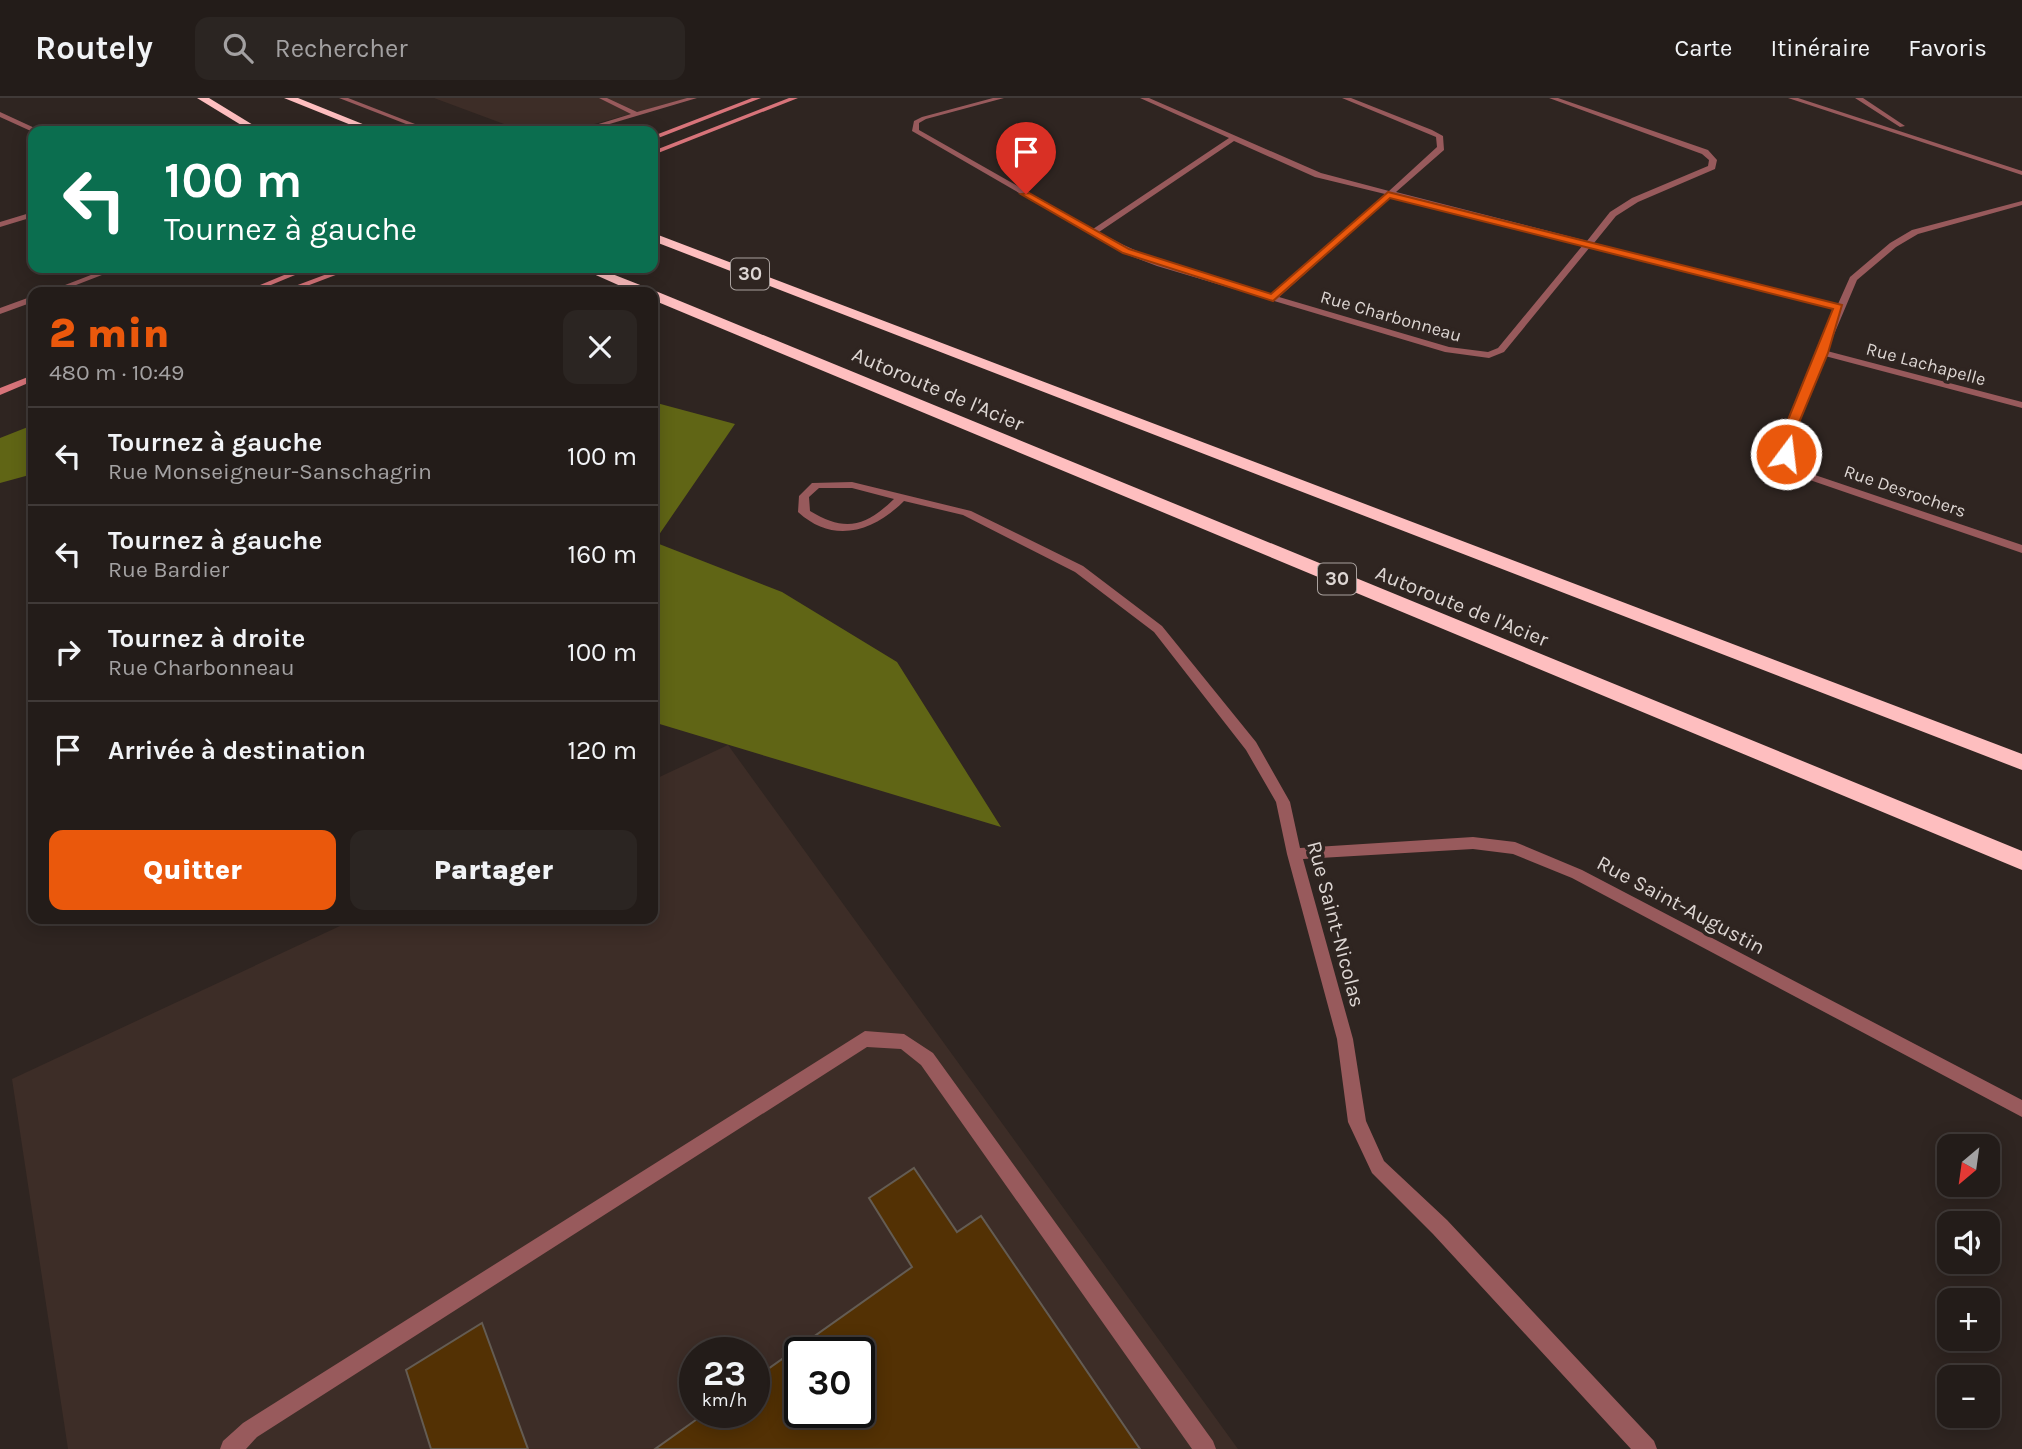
<!DOCTYPE html>
<html lang="fr">
<head>
<meta charset="utf-8">
<style>
  body { margin:0; font-family:Karla,sans-serif; background:#2b2522; color:#f1f3f6; height:100vh; display:flex; flex-direction:column; font-size:26px; white-space:nowrap }
  * { box-sizing:border-box; margin:0 }
  p { font-size:23px; color:#a3a1a2 }
  .icon { flex:none; width:38px; height:38px; fill:none; stroke:currentColor; stroke-width:2; stroke-linecap:round; stroke-linejoin:round }
  .map { position:relative; flex:1; overflow:hidden }
  .sheet { position:absolute; left:28px; top:189px; width:630px; height:637px; display:flex; flex-direction:column; background:#231c19; border-radius:14px; box-shadow:0 4px 18px #0003,0 0 0 2px #403a38 }
  .sheet>* { flex:none }
  .banner { position:absolute; left:28px; top:28px; width:630px; height:147px; border-radius:14px; box-shadow:0 4px 18px #0003,0 0 0 2px #403a38; background:#0b6e4f; color:#fff; overflow:hidden }
  .needle { width:46px; rotate:209deg }
  .fabs { position:absolute; left:1937px; top:1036px; display:grid; gap:14px }
  .fabs a { display:grid; place-items:center; width:63px; height:63px; border-radius:14px; background:#231c19; box-shadow:0 4px 18px #0003,0 0 0 2px #403a38; font-size:35px }
  .speed { position:absolute; left:679px; top:1239px; display:flex; gap:14px; font-size:35px; font-weight:700; text-align:center }
  .speed>* { display:grid; place-content:center; width:91px; height:91px; border-radius:50%; background:#231c19; box-shadow:0 4px 18px #0003,0 0 0 2px #403a38; line-height:1 }
  .speed small { font-size:18px; font-weight:400 }
  .speed .limit { border:4px solid #111; border-radius:10px; background:#fff; color:#111 }
  .pin { position:absolute; display:grid; place-items:center; width:60px; height:60px; color:#fff; margin:-72px -30px; border-radius:50% 50% 50% 0; rotate:-45deg; box-shadow:0 0 7px #0007 }
  .pin .icon { rotate:45deg }
  .me { position:absolute; width:77px; margin:-38px; rotate:15deg; stroke-linejoin:round; filter:drop-shadow(0 0 5px #0008) }
  .turn { display:flex; align-items:center; gap:24px; height:147px; padding:0 21px; font-size:32px }
  .turn .icon { width:91px; height:91px; stroke-width:2.5 }
  .turn b { display:block; font-size:49px; line-height:60px }
  .round { display:grid; place-items:center; flex:none; width:74px; height:74px; border-radius:14px; background:#2b2522 }
  .head { display:flex; align-items:center; justify-content:space-between; height:119px; padding:0 21px }
  h1 { font-size:42px; font-weight:800; line-height:52px; color:#ea580c }
  .cta { display:flex; gap:14px; margin-top:auto; padding:14px 21px }
  .cta a { flex:1; height:80px; border-radius:14px; background:#ea580c; color:#fff; font-size:28px; font-weight:800; line-height:80px; text-align:center }
  .cta a+a { background:#2b2522; color:#f1f3f6 }
  ul { padding:0; list-style:none }
  li { display:flex; align-items:center; gap:21px; height:98px; padding:0 21px; border-top:2px solid #403a38 }
  li div { flex:1 }
  li b { display:block; font-size:26px }
  li em { font-style:normal }
  header { display:flex; align-items:center; gap:42px; box-sizing:border-box; height:98px; padding:0 35px; background:#231c19; border-bottom:2px solid #403a38 }
  header strong { font-size:33px }
  nav { display:flex; gap:38px; margin-inline-start:auto; font-size:24px }
  .search { width:490px; height:63px; background:#2b2522; display:flex; align-items:center; gap:18px; box-sizing:border-box; padding:0 24px; border-radius:14px; color:#a3a1a2; font-size:26px }
  .map>svg:first-child { display:block }
  .built { fill:#3d2d27; fill-rule:evenodd }
  .forest { fill:#606515 }
  .building { fill:#533104; stroke:#645c53; stroke-width:2; fill-rule:evenodd }
  .lines { fill:none; stroke-linecap:round; stroke-linejoin:round }
  .lane { fill:#985a5c; fill-rule:evenodd }
  .street { fill:#985a5c; fill-rule:evenodd }
  .secondary { fill:#d8747a; fill-rule:evenodd }
  .highway { fill:#febebf; fill-rule:evenodd }
  .route { fill:#ea580c; stroke:#983908; stroke-width:2 }
  .labels { text-anchor:middle; dominant-baseline:central; stroke-width:7; stroke-linejoin:round; paint-order:stroke }
  .far-street-label { font-size:18px; fill:#ddd6d3; stroke:#2f2521 }
  .shield { fill:#2f2521; stroke:#a9a19e; stroke-width:2 }
  .shield-label { font-size:19px; font-weight:bold; fill:#ddd6d3 }
  .street-label { font-size:21px; fill:#ddd6d3; stroke:#2f2521 }
</style>
</head>
<body>
<header>
<strong>Routely</strong>
<div class="search"><svg class="icon" aria-label="search" viewBox="0 0 24 24"><circle cx="10" cy="10" r="6"/><path d="M15 15l6 6"/></svg>Rechercher</div>
<nav><a>Carte</a><a>Itinéraire</a><a>Favoris</a></nav>
</header>
<div class="map">
<svg width="2022" height="1351" viewBox="0 0 2022 1351">
  <rect width="100%" height="100%" fill="#2f2521"/>
  <!-- built -->
  <path class="built" d="M434,0H688L569,33H523Z
    M728,647L1238,1351H68L12,981L355,821H653V682ZM695,1255H754V1314H695ZM800,1255H859V1314H800Z"/>
  <!-- forest -->
  <path class="forest" d="M653,304L735,326L654,444L782,494L897,564L1001,729L653,624Z
    M33,327V376L0,385V340Z"/>
  <!-- building -->
  <path class="building" d="M914,1070L957,1134L981,1118L1140,1351H655L707,1314H754V1281L912,1169L869,1100ZM800,1255H859V1314H800Z
    M482,1225L528,1351H431L406,1272Z"/>
  <g class="lines">
    <!-- lane -->
    <path class="lane" d="M339,0H348L433,33H424Z
      M599,0H607L637,14L687,0H697L586,33H576L631,16Z
      M865,933L904,936L933,955L1213,1343L1216,1351H1192L921,967L901,951L867,949L257,1339L246,1351H220L223,1343L243,1325Z"/>
    <!-- street -->
    <path class="street" d="M993,0H1004L926,21L919,25V32L1093,131L1229,40L1140,0H1149L1321,75L1389,93L1437,49L1436,39L1342,0H1351L1432,32L1443,38L1444,52L1396,94L1587,143L1610,114L1632,100L1708,68L1709,62L1702,56L1549,0H1558L1708,52L1717,62L1715,71L1638,104L1616,118L1594,145L1838,206L1850,179L1890,145L1912,132L2022,103V107L1918,136L1896,149L1857,182L1827,253L2022,304V310L1825,258L1792,339C1791,358 1796,366 1812,376L2022,447V455L1804,380C1788,370 1781,359 1782,339L1836,211L1590,149L1504,254L1489,260L1445,254L1157,168L1123,155L912,33L914,23L922,19ZM1234,43L1315,79L1385,96L1272,197C1212,179 1153,165 1099,134ZM1392,98L1583,147L1498,250L1488,254L1449,249L1279,199Z
      M1788,0H1798L2022,73V77Z
      M1855,0H1863L1905,28L1900,29Z
      M0,14L39,32L40,33L33,34L0,19Z
      M33,114V119L0,129V124Z
      M109,170H120L58,194H47Z
      M33,198V204L0,216V210Z
      M852,384L971,413L1083,468L1162,528L1256,644L1290,704L1300,750L1473,739L1515,744L1582,772L2022,1002V1019L1572,780L1513,756L1473,751L1303,761L1353,941L1366,1023L1384,1063L1447,1122L1654,1343L1657,1351H1631L1433,1136L1372,1075L1348,1024L1337,941L1287,756L1276,704L1246,652L1154,534L1075,474L963,417L904,403C874,433 834,447 798,414L799,398L812,385ZM819,390H852L894,401C865,429 845,434 810,413L809,399Z"/>
    <!-- secondary -->
    <path class="secondary" d="M752,0H761L653,42V38Z
      M789,0H798L653,57V53Z
      M301,170H312L254,194H243Z
      M343,170H354L291,194H279Z
      M33,277V283L0,297V290Z"/>
    <!-- highway -->
    <path class="highway" d="M197,0H209L263,33H251Z
      M284,0H298L380,33H366Z
      M653,135L2022,656V672L653,143Z
      M580,170H597L658,194L2022,753V772L653,202V194H634Z"/>
  </g>
  <!-- route -->
  <path class="route" d="M1388,94L1842,207L1828,255L1793,339L1791,356L1786,359L1780,356L1781,339L1833,211L1390,100L1273,203L1123,155L1021,96L1029,95L1129,151L1271,196Z"/>
  <g class="labels">
    <!-- far-street labels -->
    <g class="far-street-label">
      <text transform="translate(1391 218) rotate(16)">Rue Charbonneau</text>
      <text transform="translate(1926 266) rotate(15)">Rue Lachapelle</text>
      <text transform="translate(1905 393) rotate(19)">Rue Desrochers</text>
    </g>
    <!-- shield labels -->
    <g class="shield">
      <rect x="731" y="160.5" width="38" height="31" rx="5"/>
      <rect x="1318" y="465.5" width="38" height="31" rx="5"/>
    </g>
    <g class="shield-label">
      <text x="750" y="176">30</text>
      <text x="1337" y="481">30</text>
    </g>
    <!-- street labels -->
    <g class="street-label">
      <text transform="translate(938 291) rotate(23)">Autoroute de l'Acier</text>
      <text transform="translate(1462 508) rotate(22)">Autoroute de l'Acier</text>
      <text transform="translate(1681 807) rotate(28)">Rue Saint-Augustin</text>
      <text transform="translate(1336 826) rotate(75)">Rue Saint-Nicolas</text>
    </g>
  </g>
</svg>
<div class="fabs">
<a><svg class="needle" viewBox="-14 -14 28 28"><path d="M0-13l5 13h-10z" fill="#e53935"/><path d="M0 13l5-13h-10z" fill="#a3a1a2"/></svg></a>
<a><svg class="icon" aria-label="sound" viewBox="0 0 24 24"><path d="M4 9h4l5-4v14l-5-4H4zM17 9q2 3 0 6"/></svg></a>
<a>+</a>
<a>−</a>
</div>
<div class="speed"><div>23<small>km/h</small></div><div class="limit">30</div></div>
<div class="pin" style="left:1026px;top:96px;background:#d93025"><svg class="icon" aria-label="arrive" viewBox="0 0 24 24"><path d="M6 21V4h12l-3 4 3 4H6"/></svg></div>
<svg class="me" style="left:1786px;top:356px" viewBox="-20 -20 40 40"><circle r="17" fill="#ea580c" stroke="#fff" stroke-width="3"/><path d="M0-11L8 9 0 5-8 9z" fill="#fff"/></svg>
<div class="banner">
<div class="turn"><svg class="icon" aria-label="left" viewBox="0 0 24 24"><path d="M17 20v-9H6M10 6l-5 5 5 5"/></svg><div><b>100 m</b>Tournez à gauche</div></div>
</div>
<section class="sheet">
<div class="head"><div><h1>2 min</h1><p>480 m · 10:49</p></div><a class="round"><svg class="icon" aria-label="close" viewBox="0 0 24 24"><path d="M6 6l12 12M18 6L6 18"/></svg></a></div>
<ul>
<li><svg class="icon" aria-label="left" viewBox="0 0 24 24"><path d="M17 20v-9H6M10 6l-5 5 5 5"/></svg><div><b>Tournez à gauche</b><p>Rue Monseigneur-Sanschagrin</p></div><em>100 m</em></li>
<li><svg class="icon" aria-label="left" viewBox="0 0 24 24"><path d="M17 20v-9H6M10 6l-5 5 5 5"/></svg><div><b>Tournez à gauche</b><p>Rue Bardier</p></div><em>160 m</em></li>
<li><svg class="icon" aria-label="right" viewBox="0 0 24 24"><path d="M7 20v-9h11M14 6l5 5-5 5"/></svg><div><b>Tournez à droite</b><p>Rue Charbonneau</p></div><em>100 m</em></li>
<li><svg class="icon" aria-label="arrive" viewBox="0 0 24 24"><path d="M6 21V4h12l-3 4 3 4H6"/></svg><div><b>Arrivée à destination</b></div><em>120 m</em></li>
</ul>
<div class="cta"><a>Quitter</a><a>Partager</a></div>
</section>
</div>
</body>
</html>
